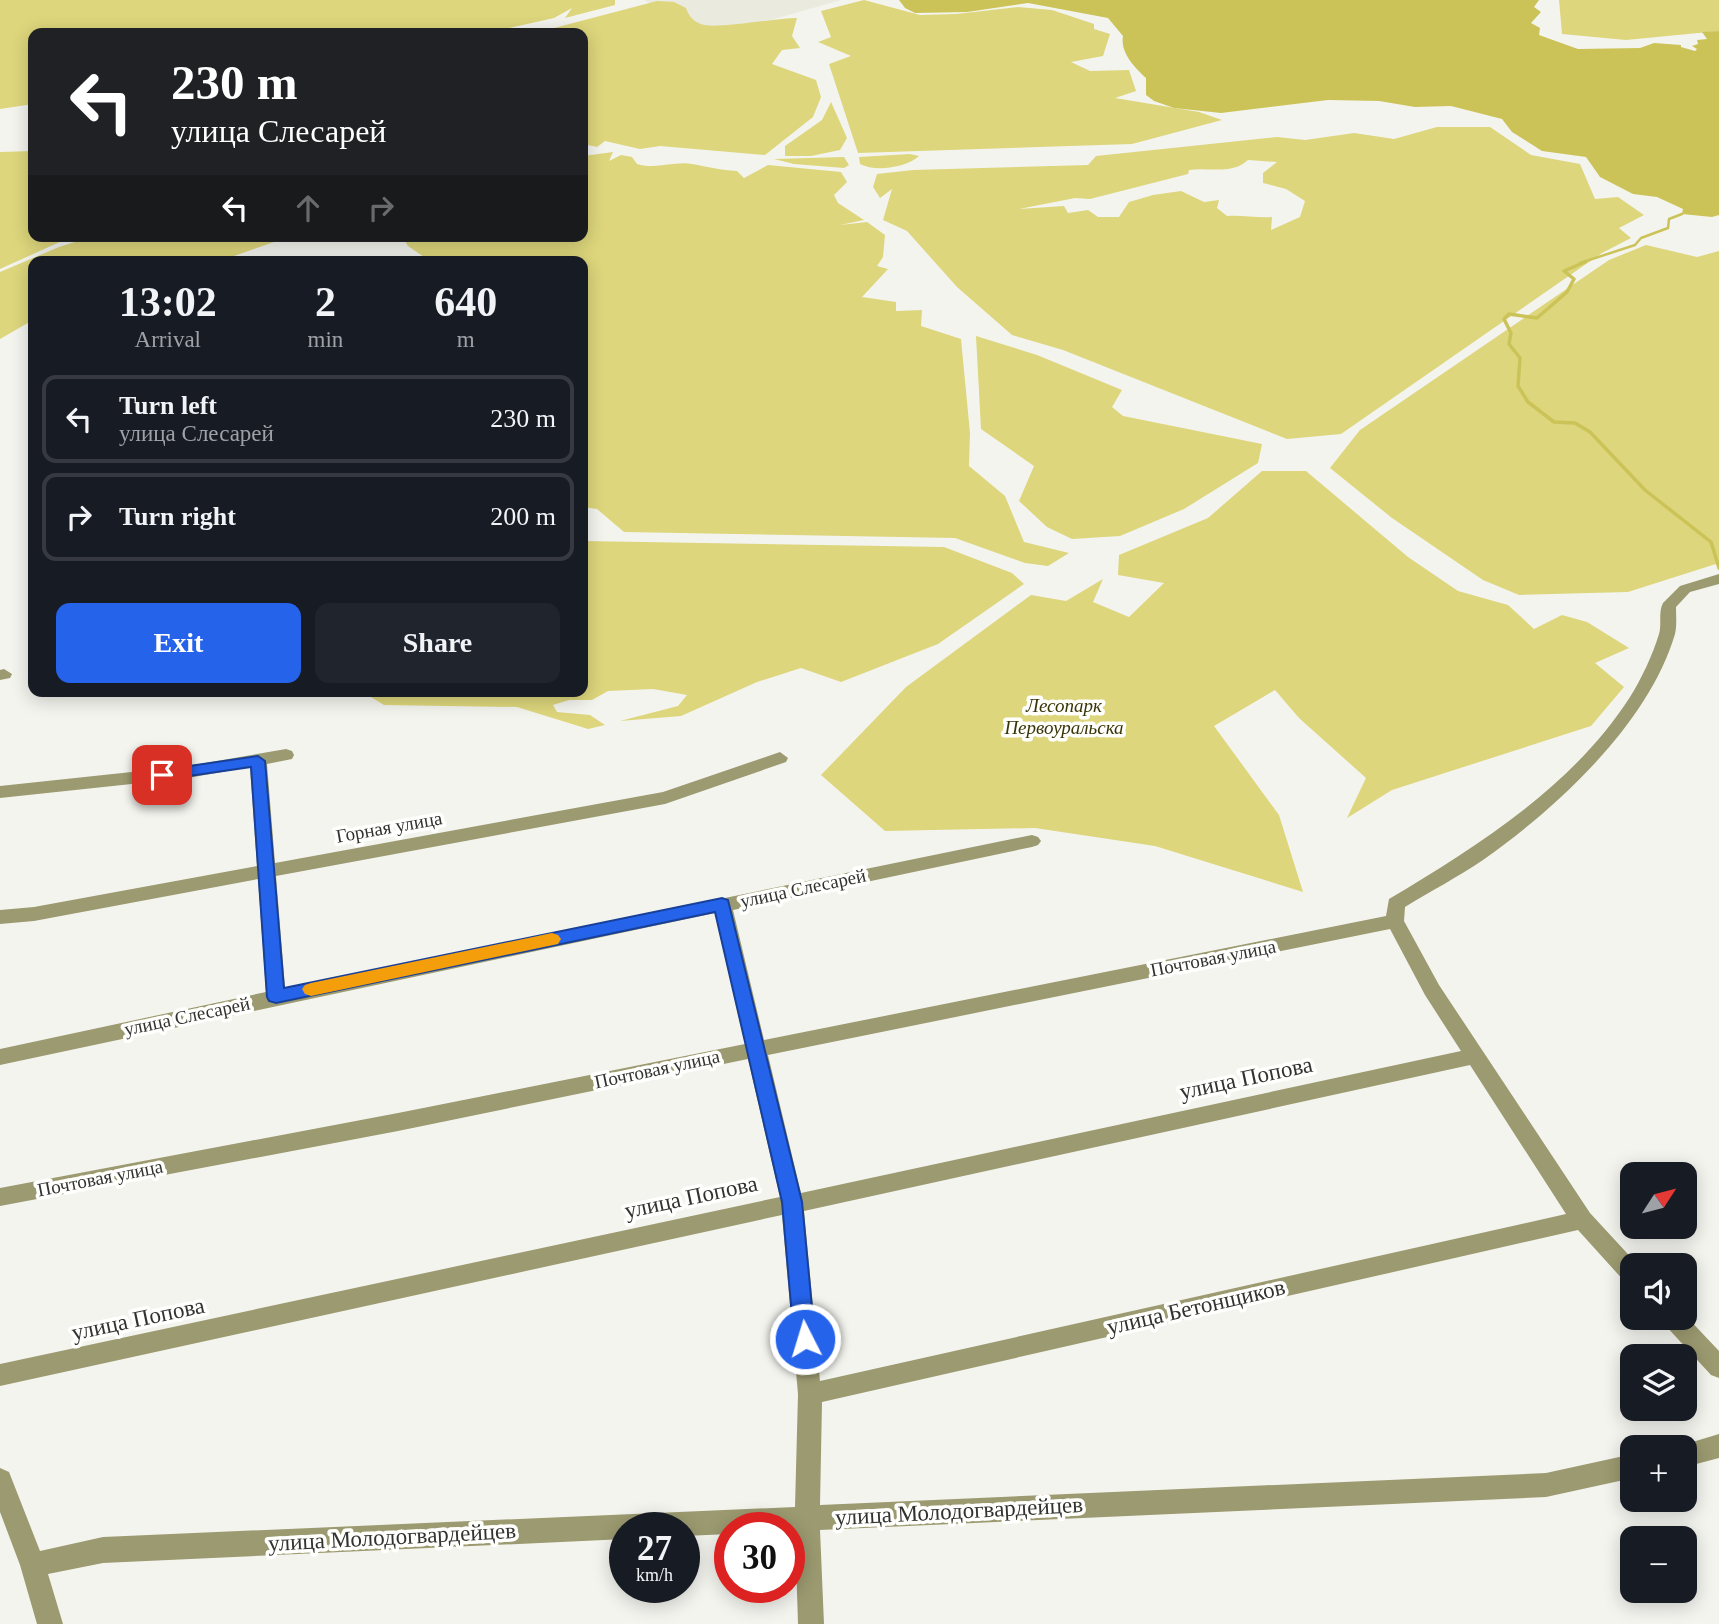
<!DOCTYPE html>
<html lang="en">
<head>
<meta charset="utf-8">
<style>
  body { margin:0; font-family:"Times New Roman",serif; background:#20242c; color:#f1f3f6; height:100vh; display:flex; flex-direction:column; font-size:26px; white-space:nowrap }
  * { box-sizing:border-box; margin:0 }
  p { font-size:23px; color:#9ea1a6 }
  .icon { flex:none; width:38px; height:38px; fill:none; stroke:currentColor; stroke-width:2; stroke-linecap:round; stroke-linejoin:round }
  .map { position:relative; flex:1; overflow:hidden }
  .panel { position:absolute; left:28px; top:256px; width:560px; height:441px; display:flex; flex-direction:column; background:#171b24; border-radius:14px; box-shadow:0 4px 18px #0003 }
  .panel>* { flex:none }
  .banner { position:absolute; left:28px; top:28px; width:560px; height:214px; border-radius:14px; box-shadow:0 4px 18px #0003; background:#202124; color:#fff; overflow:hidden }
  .needle { width:46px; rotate:54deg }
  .buttons { position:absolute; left:1620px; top:1162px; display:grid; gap:14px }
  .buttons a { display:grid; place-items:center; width:77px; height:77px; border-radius:14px; background:#171b24; box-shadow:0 4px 18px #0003; font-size:35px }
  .speed { position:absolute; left:609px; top:1512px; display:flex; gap:14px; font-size:35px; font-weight:700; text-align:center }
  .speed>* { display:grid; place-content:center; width:91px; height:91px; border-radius:50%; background:#171b24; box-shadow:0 4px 18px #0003; line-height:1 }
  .speed small { font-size:18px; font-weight:400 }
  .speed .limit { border:10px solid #d22; background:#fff; color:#111 }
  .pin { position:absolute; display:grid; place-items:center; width:60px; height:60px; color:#fff; margin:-30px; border-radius:14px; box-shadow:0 4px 10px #0006 }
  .me { position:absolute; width:77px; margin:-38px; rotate:355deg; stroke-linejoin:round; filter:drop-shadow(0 0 5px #0008) }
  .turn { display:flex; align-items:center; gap:24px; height:147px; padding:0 28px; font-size:32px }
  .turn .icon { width:91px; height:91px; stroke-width:2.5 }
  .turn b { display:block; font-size:49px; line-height:60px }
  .lanes { display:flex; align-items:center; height:66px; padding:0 28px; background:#0003; justify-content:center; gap:35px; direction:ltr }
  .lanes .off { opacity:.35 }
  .eta { display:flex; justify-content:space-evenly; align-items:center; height:119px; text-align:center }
  .eta b { font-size:42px; font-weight:700; line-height:49px }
  .primary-button { display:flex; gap:14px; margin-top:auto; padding:14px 28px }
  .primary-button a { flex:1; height:80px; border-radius:14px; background:#2563eb; color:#fff; font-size:28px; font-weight:700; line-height:80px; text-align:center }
  .primary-button a+a { background:#20242c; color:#f1f3f6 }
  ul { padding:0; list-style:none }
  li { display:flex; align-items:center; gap:21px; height:88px; margin:0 14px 10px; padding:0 14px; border:4px solid #363941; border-radius:14px }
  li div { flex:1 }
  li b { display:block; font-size:26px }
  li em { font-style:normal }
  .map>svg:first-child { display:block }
  .built { fill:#eaeade }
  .green { fill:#ddd67c; fill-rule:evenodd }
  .water { fill:#ccc358 }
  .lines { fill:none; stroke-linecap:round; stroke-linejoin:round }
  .stream-far1 { stroke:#ccc358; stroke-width:2.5 }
  .stream { stroke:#ccc358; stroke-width:3.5 }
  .minor { fill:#9c9a70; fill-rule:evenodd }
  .route { fill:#2563eb; stroke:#184099; stroke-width:2 }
  .slow { fill:#f59e0b }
  .labels { text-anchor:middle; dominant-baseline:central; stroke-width:7; stroke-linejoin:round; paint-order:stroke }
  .park-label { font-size:19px; font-style:italic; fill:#393506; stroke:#fffffe }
  .street-label { font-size:19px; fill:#323230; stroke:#fffffe }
  .near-street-label { font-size:23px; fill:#323230; stroke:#fffffe }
</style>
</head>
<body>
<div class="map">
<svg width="1719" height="1624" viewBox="0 0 1719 1624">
  <rect width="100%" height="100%" fill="#f4f4ef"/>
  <!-- built -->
  <path class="built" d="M644,0H841L714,36Z"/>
  <!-- green -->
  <path class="green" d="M0,0H615V5L565,18L572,8L554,18L487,33H33V104L0,109Z
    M864,0L920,15L956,14L1018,7L1052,10L1094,24V29L1110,34L1103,56L1071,62L1090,71L1129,70L1136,91L1115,98L1199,112L1222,120L1132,144L858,153L829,64L851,56L818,42L831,37L821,11Z
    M1559,0H1719V31L1626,40L1562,34Z
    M657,1L674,2L686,8C688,15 694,22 701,24C713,30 776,18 797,18L792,36L800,48L782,50L772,64L816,80L821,97L813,117L765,155L660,146L640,149L605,141L597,147L583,144V33H535Z
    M831,102L847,138L840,150L811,156H785V146L822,120Z
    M1437,127H1490L1531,155L1580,164L1595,199L1618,197L1644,215L1619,228L1631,238L1602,253L1341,434L1287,439L1063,350L1012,335L957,287L907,231L883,220L892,189L880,198L873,187L877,174L913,170L1088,165L1096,156L1277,137L1305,140L1354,133L1394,139ZM1248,160L1277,162L1263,173V183L1286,189L1305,201L1300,217L1271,230L1272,217C1256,218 1243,215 1227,216L1217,208L1219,200L1204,202L1181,191L1153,195L1129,202L1119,217H1098L1088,210L1068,213L1064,206L1019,209L1075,198L1090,199L1188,174L1189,170C1209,167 1232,175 1248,160Z
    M33,151V236H73L0,269V152Z
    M613,152L609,161L621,155L632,157L637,164C657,170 673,161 692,164C708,167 721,170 737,171L744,178L768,165L841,172L847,182L834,195L838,203L864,220L840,225L867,222L885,235L883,257L877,266L888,269L862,297L896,302V311L922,310L921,326L961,339L970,433L969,466L1005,496L1024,542L1069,553L1048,566L1025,563L955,538L624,532L597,509L583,507V261H430L408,246L402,236H583V156Z
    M910,154L919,156C906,168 875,172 860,164L859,157Z
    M844,157L849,165L844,168L794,164L774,159Z
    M94,236H291L220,261H33V320L0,339V272L59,247Z
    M1646,245L1697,257L1719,251V563L1628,592L1519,595L1483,580L1392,518L1330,468L1360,430L1609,260Z
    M976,336L1037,355L1122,390L1112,407L1123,416L1262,444L1258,463L1184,509L1120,536L1072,539L1047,527L1019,501L1034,466L981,429Z
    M1262,471H1306L1408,557L1458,591L1508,605L1534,629L1562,615L1587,622L1629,648L1595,663L1624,687L1591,726L1392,790L1347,818L1366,778L1299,718L1275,690L1214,726L1279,815L1303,892L1155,846L1035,828L885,831L821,775L906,687L1031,595L1066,601L1103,579L1093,602L1129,617L1164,583L1118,575L1119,555L1208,518Z
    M583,541L944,547L1012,573L1024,584L938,644L841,682L801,668L757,682L681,716L620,721L678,706L687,695L653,689L608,691L592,700H569L553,705L557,712L590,715L605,725L588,729L517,707L384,705L361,691H583Z"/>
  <!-- water -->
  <path class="water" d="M899,0H1539L1534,7L1541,12L1531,23L1540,28L1539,35L1578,49L1640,48L1654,43L1681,45V47L1695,51L1697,49L1692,46L1698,44L1697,40L1707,39L1702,32L1719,31V215L1712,217L1682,214L1683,209L1657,197L1633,194L1600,177L1586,157L1542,151L1512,132L1502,119L1451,106L1415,107L1379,101L1328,100L1221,113L1174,108L1154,101L1146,95V78C1134,67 1120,52 1123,36L1108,18L1028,3L967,12L915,13L905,8Z"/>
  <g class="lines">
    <!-- stream-far1 -->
    <path class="stream-far1" d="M1580,263L1635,245L1641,238L1668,228L1669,219L1682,214"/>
    <!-- stream -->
    <path class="stream" d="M1585,262L1564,271L1574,279L1567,292L1537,318L1509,314L1504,319L1511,333L1509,344L1520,358L1518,386L1528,402L1554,422L1575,423L1590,432L1645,490L1711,542L1719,568"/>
    <!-- minor -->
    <path class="minor" d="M1719,574V584L1690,592L1676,607C1676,615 1677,626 1675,634C1649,723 1557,808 1483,860C1458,877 1431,891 1405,907L1404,921L1439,985L1590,1213L1638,1265H1633V1285L1625,1282L1578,1230L822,1402L820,1505L1546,1473L1633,1454V1478L1546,1497L820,1530L824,1624H798L795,1531H789V1528H730V1534L684,1536V1528H625V1539L103,1563L48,1574L63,1624H37L20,1565L0,1512V1468L9,1472L40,1551L103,1537L795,1507L798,1394L782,1215L0,1386V1364L780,1197L748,1059L398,1131L0,1206V1188L398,1113L745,1044L715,913L0,1065V1049L266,992L258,879L34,921L0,924V910L34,907L257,866L250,767L188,778L0,798V786L188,766L286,749L292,751L294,755L292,759L267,764L275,863L663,792L780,752L788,758L786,762L665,804L276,876L285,988L1032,835L1038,837L1041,841L1038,845L1032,847L733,910L764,1040L1386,916L1389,899C1478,846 1573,786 1630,697C1641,680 1653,654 1659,634C1662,624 1658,612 1663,603L1680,586ZM1390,929L1425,995L1461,1051L801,1193L768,1055ZM1470,1065L1566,1214L820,1381L804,1211Z
      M4,669L12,674L10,678L0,680V670Z
      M1685,1315L1719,1351V1378L1711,1375L1665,1325L1662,1318H1685Z
      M1719,1434V1458L1685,1467V1447H1676Z"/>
  </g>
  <!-- route -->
  <path class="route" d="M258,756L265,761L284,988L722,898L728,900L802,1202L815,1339L812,1346L805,1349L797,1346L794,1339L782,1202L715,912L276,1003L269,1001L267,997L251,767L162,780L154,775L162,770Z"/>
  <!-- slow -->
  <path class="slow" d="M552,933L558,935L561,939L558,944L311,996L305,994L302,989L305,985L311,983Z"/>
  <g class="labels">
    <!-- park labels -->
    <g class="park-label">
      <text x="1064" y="705">Лесопарк<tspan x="1064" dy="22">Первоуральска</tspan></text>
    </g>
    <!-- street labels -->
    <g class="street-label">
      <text transform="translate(389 827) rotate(-10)">Горная улица</text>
      <text transform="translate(803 888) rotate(-12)">улица Слесарей</text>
      <text transform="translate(1213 958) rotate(-11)">Почтовая улица</text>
      <text transform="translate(187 1016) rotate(-12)">улица Слесарей</text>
      <text transform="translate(657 1069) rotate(-12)">Почтовая улица</text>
      <text transform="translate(100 1178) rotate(-11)">Почтовая улица</text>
    </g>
    <!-- near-street labels -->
    <g class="near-street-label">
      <text transform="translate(1246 1078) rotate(-12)">улица Попова</text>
      <text transform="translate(691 1197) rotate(-12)">улица Попова</text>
      <text transform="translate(1196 1307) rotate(-13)">улица Бетонщиков</text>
      <text transform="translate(138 1319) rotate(-12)">улица Попова</text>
      <text transform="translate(959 1511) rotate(-3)">улица Молодогвардейцев</text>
      <text transform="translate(392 1537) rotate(-3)">улица Молодогвардейцев</text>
    </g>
  </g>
</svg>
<div class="buttons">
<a><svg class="needle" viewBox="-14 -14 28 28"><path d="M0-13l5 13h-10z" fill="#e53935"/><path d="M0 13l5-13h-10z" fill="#9ea1a6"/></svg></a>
<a><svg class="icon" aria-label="sound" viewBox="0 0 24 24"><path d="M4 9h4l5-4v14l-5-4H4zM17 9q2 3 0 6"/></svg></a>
<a><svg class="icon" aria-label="layers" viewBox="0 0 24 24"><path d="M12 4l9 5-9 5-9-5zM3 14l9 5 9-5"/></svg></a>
<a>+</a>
<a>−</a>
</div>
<div class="speed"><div>27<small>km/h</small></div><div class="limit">30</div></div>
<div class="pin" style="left:162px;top:775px;background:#d93025"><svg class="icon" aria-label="arrive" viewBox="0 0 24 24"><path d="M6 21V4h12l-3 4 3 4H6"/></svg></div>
<svg class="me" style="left:805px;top:1339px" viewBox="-20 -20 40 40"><circle r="17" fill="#2563eb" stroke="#fff" stroke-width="3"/><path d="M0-11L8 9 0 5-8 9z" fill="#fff"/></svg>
<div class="banner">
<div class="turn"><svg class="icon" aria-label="left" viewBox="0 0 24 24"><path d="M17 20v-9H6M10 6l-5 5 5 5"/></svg><div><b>230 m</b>улица Слесарей</div></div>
<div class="lanes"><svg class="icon" aria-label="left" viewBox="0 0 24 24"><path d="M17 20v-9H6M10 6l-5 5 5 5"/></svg><svg class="icon off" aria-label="ahead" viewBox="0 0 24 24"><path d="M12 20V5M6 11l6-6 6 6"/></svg><svg class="icon off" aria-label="right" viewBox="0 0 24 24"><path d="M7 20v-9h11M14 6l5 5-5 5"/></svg></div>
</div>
<section class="panel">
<div class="eta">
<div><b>13:02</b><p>Arrival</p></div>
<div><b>2</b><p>min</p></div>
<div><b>640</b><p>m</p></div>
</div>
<ul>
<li><svg class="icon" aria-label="left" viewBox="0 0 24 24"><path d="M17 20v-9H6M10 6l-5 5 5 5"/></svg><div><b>Turn left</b><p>улица Слесарей</p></div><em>230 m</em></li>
<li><svg class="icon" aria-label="right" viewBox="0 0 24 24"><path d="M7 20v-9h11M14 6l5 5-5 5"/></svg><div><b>Turn right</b></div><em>200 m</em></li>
</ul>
<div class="primary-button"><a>Exit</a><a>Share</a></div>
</section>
</div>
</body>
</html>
